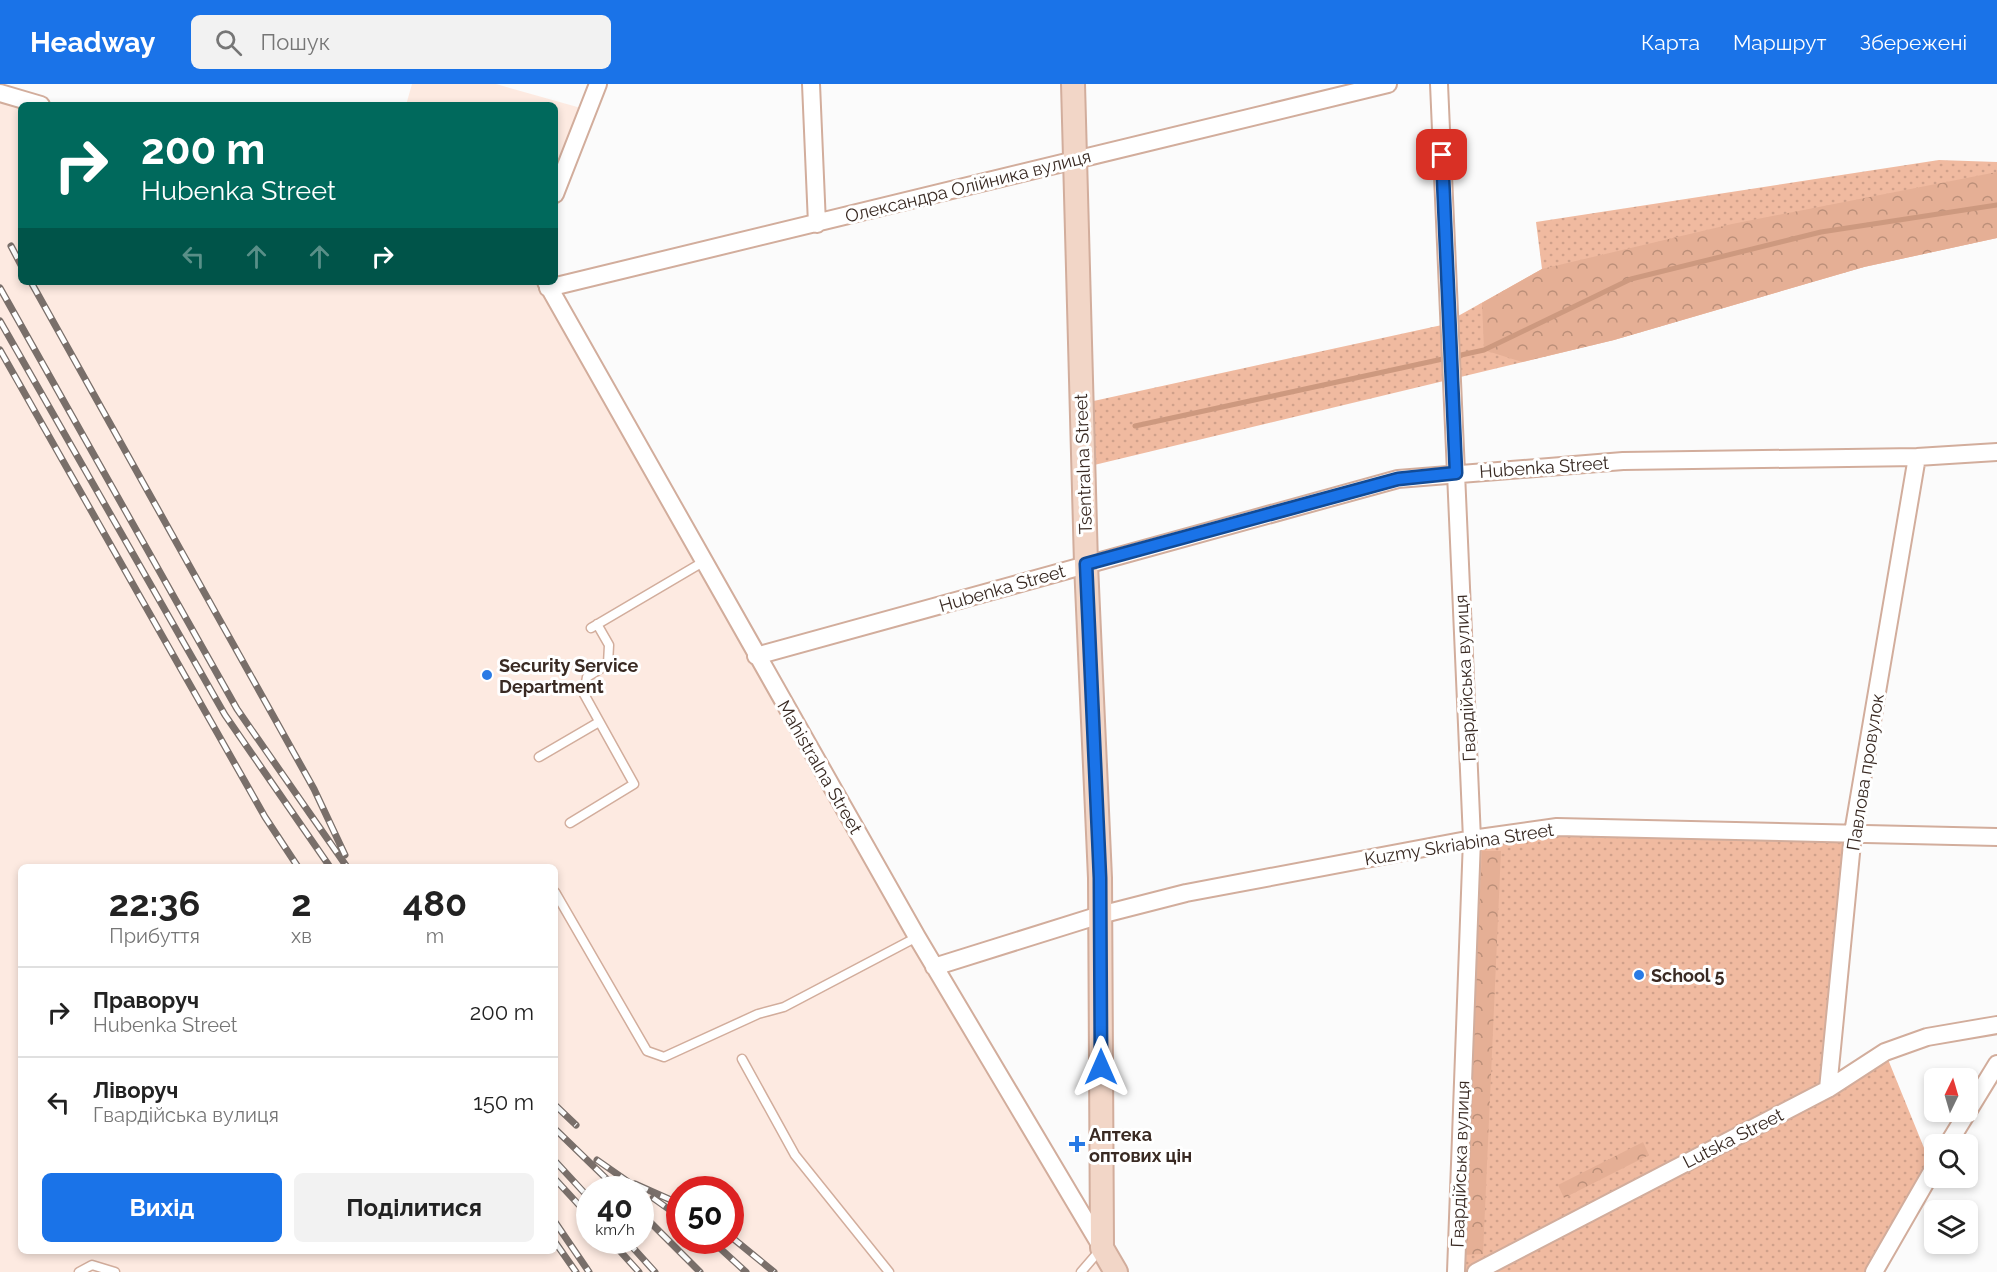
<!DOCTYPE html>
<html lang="uk">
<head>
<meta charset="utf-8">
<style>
  body { margin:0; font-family:Raleway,sans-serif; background:#f2f2f2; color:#222; height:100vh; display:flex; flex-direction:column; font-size:22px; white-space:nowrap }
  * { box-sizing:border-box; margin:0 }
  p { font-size:20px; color:#767676 }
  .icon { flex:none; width:33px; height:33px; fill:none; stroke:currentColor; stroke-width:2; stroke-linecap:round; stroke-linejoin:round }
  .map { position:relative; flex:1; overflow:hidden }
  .drawer { position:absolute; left:18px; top:780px; width:540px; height:390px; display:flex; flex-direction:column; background:#fff; border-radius:9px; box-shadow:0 3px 9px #0003 }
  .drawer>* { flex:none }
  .banner { position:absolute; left:18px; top:18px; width:540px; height:183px; border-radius:9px; box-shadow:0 3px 9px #0003; background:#00695c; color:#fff; overflow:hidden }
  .needle { width:39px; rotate:5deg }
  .fabs { position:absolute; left:1924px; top:984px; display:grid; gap:12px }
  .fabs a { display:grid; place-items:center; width:54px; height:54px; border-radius:9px; background:#fff; box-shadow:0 3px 9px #0003; font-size:30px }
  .speed { position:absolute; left:576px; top:1092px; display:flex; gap:12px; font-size:30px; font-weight:700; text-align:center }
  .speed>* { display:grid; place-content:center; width:78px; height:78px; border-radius:50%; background:#fff; box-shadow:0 3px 9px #0003; line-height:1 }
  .speed small { font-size:15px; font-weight:400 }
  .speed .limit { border:9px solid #d22; background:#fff; color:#111 }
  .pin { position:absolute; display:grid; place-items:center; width:51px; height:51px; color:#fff; margin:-26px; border-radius:12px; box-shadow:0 3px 9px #0006 }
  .me { position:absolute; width:66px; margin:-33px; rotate:0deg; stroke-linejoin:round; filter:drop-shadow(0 0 4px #0008) }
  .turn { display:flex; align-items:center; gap:21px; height:126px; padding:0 24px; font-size:27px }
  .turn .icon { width:78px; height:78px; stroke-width:2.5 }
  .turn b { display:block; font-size:42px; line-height:51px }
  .lanes { display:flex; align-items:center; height:57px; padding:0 24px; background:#0003; justify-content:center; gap:30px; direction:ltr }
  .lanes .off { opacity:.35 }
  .eta { display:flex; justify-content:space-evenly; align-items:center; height:102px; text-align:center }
  .eta b { font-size:36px; font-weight:700; line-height:42px }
  .action { display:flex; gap:12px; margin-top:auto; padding:12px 24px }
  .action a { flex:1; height:69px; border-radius:9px; background:#1a73e8; color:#fff; font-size:24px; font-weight:700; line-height:69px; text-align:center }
  .action a+a { background:#f2f2f2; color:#222 }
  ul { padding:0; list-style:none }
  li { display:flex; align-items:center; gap:18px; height:90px; padding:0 24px; border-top:2px solid #e0e0e0 }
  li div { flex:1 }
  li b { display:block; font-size:22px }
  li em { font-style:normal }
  header { display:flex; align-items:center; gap:36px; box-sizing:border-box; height:84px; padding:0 30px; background:#1a73e8; color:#fff }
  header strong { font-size:28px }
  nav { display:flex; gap:33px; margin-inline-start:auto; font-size:21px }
  .search { width:420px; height:54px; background:#f2f2f2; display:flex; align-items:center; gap:15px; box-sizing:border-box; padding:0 21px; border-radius:9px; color:#767676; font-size:22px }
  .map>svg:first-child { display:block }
  .built { fill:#fdeae1; fill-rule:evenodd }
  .grass { fill:url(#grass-dots) }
  .forest { fill:url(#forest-crowns) }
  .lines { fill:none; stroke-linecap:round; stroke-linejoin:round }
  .stream { stroke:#cd997f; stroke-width:5 }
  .lane-casing { stroke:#d2ad9c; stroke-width:11 }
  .street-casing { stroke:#d2ad9c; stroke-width:20 }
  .secondary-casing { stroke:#d2ad9c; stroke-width:26 }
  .lane { stroke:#fff; stroke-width:8 }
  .street { stroke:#fff; stroke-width:16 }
  .secondary { stroke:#f2d6c7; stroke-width:22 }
  .rail-casing { stroke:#796f6a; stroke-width:7 }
  .rail { stroke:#fff; stroke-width:4.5; stroke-dasharray:14; stroke-linecap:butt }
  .route-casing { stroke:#114b97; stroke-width:15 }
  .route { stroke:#1a73e8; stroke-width:10 }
  .poi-dot { fill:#297ae5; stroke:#fff; stroke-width:2 }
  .labels { text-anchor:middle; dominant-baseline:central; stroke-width:6; stroke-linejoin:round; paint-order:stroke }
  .street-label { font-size:18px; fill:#392a23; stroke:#fff }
  .poi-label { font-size:18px; font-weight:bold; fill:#392a23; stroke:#fff; text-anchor:start }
</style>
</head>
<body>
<header>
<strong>Headway</strong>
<div class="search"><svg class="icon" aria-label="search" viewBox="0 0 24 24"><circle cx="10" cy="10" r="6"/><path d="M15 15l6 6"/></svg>Пошук</div>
<nav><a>Карта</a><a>Маршрут</a><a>Збережені</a></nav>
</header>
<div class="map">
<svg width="1997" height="1188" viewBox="0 0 1997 1188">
  <defs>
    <pattern id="grass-dots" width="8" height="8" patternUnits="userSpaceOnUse" patternTransform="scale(1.5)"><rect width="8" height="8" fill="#f0baa0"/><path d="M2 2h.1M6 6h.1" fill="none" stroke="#cfa08a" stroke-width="1.8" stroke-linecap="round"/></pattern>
    <pattern id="forest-crowns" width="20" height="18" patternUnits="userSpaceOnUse" patternTransform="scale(1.5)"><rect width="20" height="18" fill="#e5af95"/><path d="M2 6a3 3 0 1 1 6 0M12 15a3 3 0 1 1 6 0" fill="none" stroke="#bb8f79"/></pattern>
  </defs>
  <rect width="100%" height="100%" fill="#fbfbfb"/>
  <!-- built -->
  <path class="built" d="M412,0H496L588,26L555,110V21H406Z
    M0,9L21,21V198H546L1110,1188H0ZM21,783H555V1167H21ZM590,1106H640V1156H590ZM680,1106H730V1156H680Z"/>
  <!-- grass -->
  <path class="grass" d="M1939,76L1997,78V154L1864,183L1614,256L1090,382L1089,318L1442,241L1542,185L1536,138Z
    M1557,743L1853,749L1828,1004L1885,968L1933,1086L1874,1188H1456L1472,755Z"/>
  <!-- forest -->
  <path class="forest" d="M1997,88V154L1864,183L1614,256L1522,278L1484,266L1482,219L1542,185L1732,140Z
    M1482,767H1501L1483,1170L1462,1171Z
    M1643,1058L1649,1071L1564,1114L1558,1101Z"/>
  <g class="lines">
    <!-- stream -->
    <path class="stream" d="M1135,342L1484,266L1631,195L1821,148L1997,121"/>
    <!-- lane casing -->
    <g class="lane-casing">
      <path id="lane" d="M591,544L703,478
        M539,673L599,638
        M570,739L634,700L584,610L587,593L608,580L609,561L597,540
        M555,808L647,967L664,973L758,930L784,923L917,853
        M742,975L795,1071L889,1188
        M79,1188L92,1181L115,1188
        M1081,1188L1100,1166"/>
    </g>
    <!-- street casing -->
    <g class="street-casing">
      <path id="street" d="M811,0L817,140
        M1439,0L1472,755L1456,1188
        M0,9L41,21
        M555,110L598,0
        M546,198L917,853L1102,1164
        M548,204L1388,0
        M756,572L1398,395L1623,377L1917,373L1997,368
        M934,883L1100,831L1186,809L1472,755L1557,743L1997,753
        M1828,1005L1853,749L1917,373
        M1948,1060L1997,980
        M1476,1188L1828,1005L1885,968L1927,953L1997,941
        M1874,1188L1935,1082"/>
    </g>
    <!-- secondary casing -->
    <g class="secondary-casing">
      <path id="secondary" d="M1073,0L1086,480L1100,794L1102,1164L1116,1188"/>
    </g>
    <!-- lane -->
    <use href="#lane" class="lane"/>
    <!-- street -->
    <use href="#street" class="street"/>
    <!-- secondary -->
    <use href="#secondary" class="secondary"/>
    <!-- rail casing -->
    <g class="rail-casing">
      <path id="rail" d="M11,162L21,181
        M31,198L314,705L345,771
        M0,204L237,625L347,783
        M0,237L225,631L330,783
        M0,266L265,733L298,783
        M555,1021L576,1041
        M555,1045L618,1106
        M597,1076L640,1106
        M555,1077L590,1115
        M555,1095L590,1133
        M635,1100L680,1120
        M653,1114L680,1133
        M640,1128L700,1188
        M555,1138L589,1188
        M730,1152L774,1188
        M610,1156L639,1188
        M626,1156L655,1188
        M711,1156L746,1188
        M555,1158L576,1188"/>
    </g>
    <!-- rail -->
    <use href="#rail" class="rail"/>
  </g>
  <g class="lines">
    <!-- route casing -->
    <g class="route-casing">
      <path id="route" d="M1101,983L1100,794L1086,480L1398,395L1456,389L1442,71"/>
    </g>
    <!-- route -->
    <use href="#route" class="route"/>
  </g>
  <!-- markers -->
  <g class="poi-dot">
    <circle cx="487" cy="591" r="6"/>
    <circle cx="1639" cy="891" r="6"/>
    <path d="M1074 1051h6v6h6v6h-6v6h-6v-6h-6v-6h6z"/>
  </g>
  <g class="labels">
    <!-- street labels -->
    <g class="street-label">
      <text transform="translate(968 102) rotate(-14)">Олександра Олійника вулиця</text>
      <text transform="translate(1083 380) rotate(-92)">Tsentralna Street</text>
      <text transform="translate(1544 383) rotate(-4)">Hubenka Street</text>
      <text transform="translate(1002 504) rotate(-16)">Hubenka Street</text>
      <text transform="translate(1465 594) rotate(-93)">Гвардійська вулиця</text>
      <text transform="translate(820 683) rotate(60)">Mahistralna Street</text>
      <text transform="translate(1865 688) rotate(-81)">Павлова провулок</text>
      <text transform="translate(1459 760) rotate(-9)">Kuzmy Skriabina Street</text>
      <text transform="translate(1733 1054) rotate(-27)">Lutska Street</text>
      <text transform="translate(1460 1080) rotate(-88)">Гвардійська вулиця</text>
    </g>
    <!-- poi labels -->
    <g class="poi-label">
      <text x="499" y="581">Security Service<tspan x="499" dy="21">Department</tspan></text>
      <text x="1651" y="891">School 5</text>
      <text x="1089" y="1050">Аптека<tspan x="1089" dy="21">оптових цін</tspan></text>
    </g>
  </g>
</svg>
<div class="fabs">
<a><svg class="needle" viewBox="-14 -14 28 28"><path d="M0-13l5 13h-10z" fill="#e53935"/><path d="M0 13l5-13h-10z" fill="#767676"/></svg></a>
<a><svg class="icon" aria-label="search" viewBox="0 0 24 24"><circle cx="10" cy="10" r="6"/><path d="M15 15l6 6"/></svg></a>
<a><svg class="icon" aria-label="layers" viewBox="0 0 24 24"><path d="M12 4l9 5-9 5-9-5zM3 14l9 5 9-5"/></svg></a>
</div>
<div class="speed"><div>40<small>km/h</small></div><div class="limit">50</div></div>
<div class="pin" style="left:1442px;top:71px;background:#d93025"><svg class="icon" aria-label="arrive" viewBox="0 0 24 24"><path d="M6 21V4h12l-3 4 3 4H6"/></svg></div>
<svg class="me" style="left:1101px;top:983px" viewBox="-20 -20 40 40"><path d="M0-17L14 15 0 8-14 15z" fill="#1a73e8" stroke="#fff" stroke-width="4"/></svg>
<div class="banner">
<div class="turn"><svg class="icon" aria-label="right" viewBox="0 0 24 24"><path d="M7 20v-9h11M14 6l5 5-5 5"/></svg><div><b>200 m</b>Hubenka Street</div></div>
<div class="lanes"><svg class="icon off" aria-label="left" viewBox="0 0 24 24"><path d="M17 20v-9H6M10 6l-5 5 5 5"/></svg><svg class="icon off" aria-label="ahead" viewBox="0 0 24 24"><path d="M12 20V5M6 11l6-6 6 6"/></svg><svg class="icon off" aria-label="ahead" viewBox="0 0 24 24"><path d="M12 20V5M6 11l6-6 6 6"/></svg><svg class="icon" aria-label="right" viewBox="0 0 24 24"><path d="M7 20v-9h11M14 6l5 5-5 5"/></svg></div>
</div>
<section class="drawer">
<div class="eta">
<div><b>22:36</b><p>Прибуття</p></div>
<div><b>2</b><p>хв</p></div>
<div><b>480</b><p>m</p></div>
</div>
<ul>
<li><svg class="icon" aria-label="right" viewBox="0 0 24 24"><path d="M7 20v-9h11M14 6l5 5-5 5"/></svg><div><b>Праворуч</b><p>Hubenka Street</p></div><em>200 m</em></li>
<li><svg class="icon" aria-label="left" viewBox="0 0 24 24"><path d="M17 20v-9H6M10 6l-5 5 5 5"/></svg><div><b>Ліворуч</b><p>Гвардійська вулиця</p></div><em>150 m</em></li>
</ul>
<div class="action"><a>Вихід</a><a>Поділитися</a></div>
</section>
</div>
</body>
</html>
